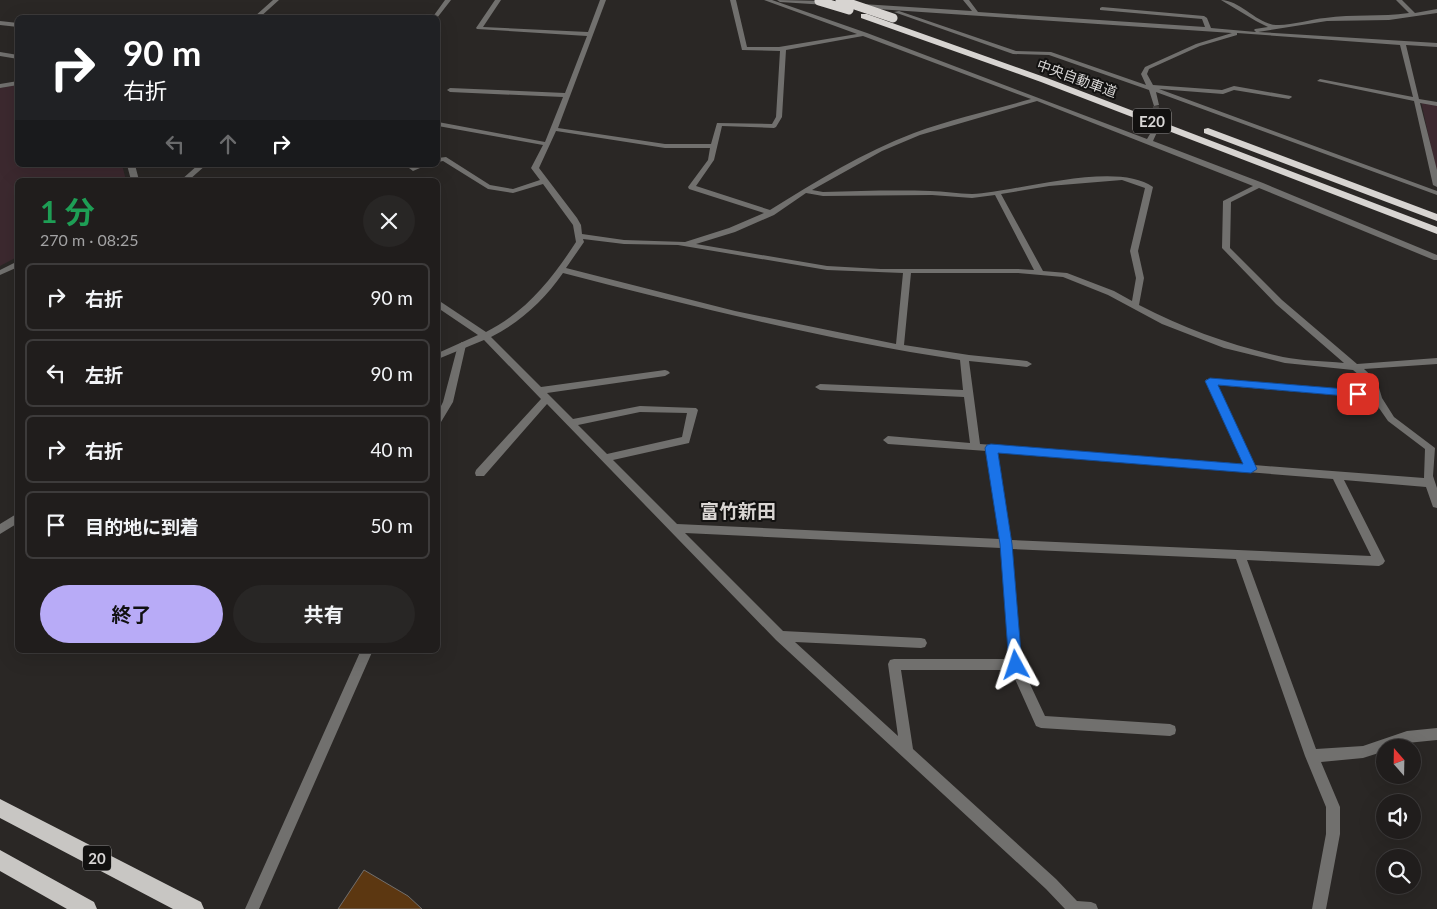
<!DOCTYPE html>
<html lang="ja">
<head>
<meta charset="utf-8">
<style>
  body { margin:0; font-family:Lato,"Noto Sans JP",sans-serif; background:#282625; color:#f1f3f6; height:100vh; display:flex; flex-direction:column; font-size:19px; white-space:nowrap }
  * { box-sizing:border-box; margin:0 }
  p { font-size:16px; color:#a2a2a3 }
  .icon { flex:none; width:28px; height:28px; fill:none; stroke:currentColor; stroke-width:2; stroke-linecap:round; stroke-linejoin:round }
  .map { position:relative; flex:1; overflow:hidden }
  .drawer { position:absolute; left:15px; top:178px; width:425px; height:475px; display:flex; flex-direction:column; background:#201d1c; border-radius:8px; box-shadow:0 5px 20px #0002,0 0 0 1px #3d3b3b }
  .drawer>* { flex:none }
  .guide { position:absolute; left:15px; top:15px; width:425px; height:152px; border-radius:8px; box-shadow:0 5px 20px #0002,0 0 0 1px #3d3b3b; background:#202124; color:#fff; overflow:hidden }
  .needle { width:32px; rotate:340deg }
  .controls { position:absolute; left:1376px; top:739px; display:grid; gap:10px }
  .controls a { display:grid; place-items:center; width:45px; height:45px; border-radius:50%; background:#201d1c; box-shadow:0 5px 20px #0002,0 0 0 1px #3d3b3b; font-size:25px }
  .pin { position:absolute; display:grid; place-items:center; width:42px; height:42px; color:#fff; margin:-21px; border-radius:10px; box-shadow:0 2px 8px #0006 }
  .me { position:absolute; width:55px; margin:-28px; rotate:355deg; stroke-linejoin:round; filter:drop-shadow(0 0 4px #0008) }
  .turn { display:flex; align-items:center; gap:18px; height:105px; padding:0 25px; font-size:22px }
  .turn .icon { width:65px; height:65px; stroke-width:2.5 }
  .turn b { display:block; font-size:35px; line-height:42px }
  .lanes { display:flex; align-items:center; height:48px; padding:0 25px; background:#0003; justify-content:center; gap:25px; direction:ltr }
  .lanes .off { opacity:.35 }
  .round { display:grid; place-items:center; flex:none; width:52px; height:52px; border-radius:26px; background:#282625 }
  .headline { display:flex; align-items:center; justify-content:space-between; height:85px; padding:0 25px }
  h1 { font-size:30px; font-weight:700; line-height:38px; color:#1e9e55 }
  .primary-button { display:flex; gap:10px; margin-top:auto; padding:10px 25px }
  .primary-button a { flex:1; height:58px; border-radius:30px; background:#b8abf7; color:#111; font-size:20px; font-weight:700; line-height:58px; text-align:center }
  .primary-button a+a { background:#282625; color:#f1f3f6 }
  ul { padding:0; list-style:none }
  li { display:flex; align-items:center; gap:15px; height:68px; margin:0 10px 8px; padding:0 15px; border:2px solid #3d3b3b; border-radius:8px }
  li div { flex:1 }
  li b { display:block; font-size:19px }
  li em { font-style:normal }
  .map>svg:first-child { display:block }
  .education { fill:#3c292f }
  .building { fill:#5c3711; stroke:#726f6d }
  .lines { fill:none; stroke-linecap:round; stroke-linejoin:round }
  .minor-tunnel { stroke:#44413f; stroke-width:6; stroke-dasharray:6 3; stroke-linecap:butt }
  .service { fill:#71706e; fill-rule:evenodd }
  .minor { fill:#71706e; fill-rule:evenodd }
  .trunk { fill:#c8c6c3; fill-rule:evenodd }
  .motorway { fill:#d7d4d1; fill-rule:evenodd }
  .motorway-bridge { stroke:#d7d4d1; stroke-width:9 }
  .route { fill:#1a73e8; stroke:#114b97 }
  .labels { text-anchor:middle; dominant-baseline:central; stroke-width:4; stroke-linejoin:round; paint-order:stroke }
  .far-street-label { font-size:14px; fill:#d8d6d5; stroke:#121110 }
  .shield { fill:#121110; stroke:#9d9b9a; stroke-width:1 }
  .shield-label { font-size:15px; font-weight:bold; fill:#d8d6d5 }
  .quarter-label { font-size:19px; font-weight:bold; fill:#d9d5d2; stroke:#121110 }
</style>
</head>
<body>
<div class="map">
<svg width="1437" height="909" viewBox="0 0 1437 909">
  <rect width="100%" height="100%" fill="#2a2725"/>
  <!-- education -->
  <path class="education" d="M17,85L18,165H122L126,180H18L17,257L0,266V88Z
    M1421,101L1437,105V175Z"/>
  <!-- building -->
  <path class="building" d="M364,870L408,896L422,909H338Z"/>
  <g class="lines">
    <!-- minor-tunnel -->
    <path class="minor-tunnel" d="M1155,130L1156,105"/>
    <!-- service -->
    <path class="service" d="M198,165H206L189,180H181Z
      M462,342L466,345L453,402L441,422L438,423V412L443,402L458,345Z"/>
    <!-- minor -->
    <path class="minor" d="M273,0H279L259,18H253Z
      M445,0H451L437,18H432Z
      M495,0H501L483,27L588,32L600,0H606L558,128L665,144H711L717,123L772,124L776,117L780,51L742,50L730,0H736L747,47H779L857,34L764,0H772L867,33L1147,139L1153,129H1157L1158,130L1153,141L1263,183L1437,255V260H1434L1259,188L1231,202L1230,248L1282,300L1357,364L1437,358V364L1364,369L1377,381L1382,398L1394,417L1435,448L1433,476L1437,488V508L1433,507L1426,487L1344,480L1385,561L1383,564L1379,566L1247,560L1316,749L1363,746L1407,731L1437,728V740L1407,743L1394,748H1385V751L1363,758L1321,762L1340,807V834L1326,909H1312L1326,834V807L1305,756L1236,559L1012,549L1021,665L1045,716L1170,724L1175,726L1176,730L1175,734L1170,736L1041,728L1036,726L1011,670H901L913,749L1056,879L1077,901L1091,902L1096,904L1098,909H1065L1046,889L776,640L547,404L484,476H476L475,473L476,470L541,399L484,340L438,359V353L478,335L438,308V301L441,302L486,332C526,312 552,279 576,242L573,225L543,184L513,193L488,189L443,161L438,162V158L446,157L490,185L513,189L540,180L531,168L543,145L438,126V122L545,142L563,97L450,92L447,90L450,88L565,93L587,36L477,29L476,28ZM863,36L1031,99C993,110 951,119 914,133C864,152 816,181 770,210L696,186L714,160L722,126L774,128L776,127L782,117L786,50ZM1037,101L1253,186L1223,201L1222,248L1276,304L1344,363C1324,361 1303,361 1283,357C1233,346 1185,329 1139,305L1144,278L1138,251L1153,187C1116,160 1017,192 972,194C958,194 944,191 930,191C895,190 859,191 823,192L812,190L882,151L920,135ZM556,131L665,148H710L708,160L688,187L689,189L764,213L729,228L685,242L624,240L582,234L581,225L577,218L539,168ZM1122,180L1145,188L1130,251L1136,278L1132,301L1114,291L1067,273L1043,271L1001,194L1049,186ZM806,193L823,196L932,195L972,198L995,195L1034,270L1018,269H881L827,266L696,244L735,232L774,215ZM583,239L624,244L678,245L827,270L903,273L896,344L735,311L566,268L584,242ZM563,273C695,307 826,340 960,360L963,390L820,384L815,387L820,390L964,397L970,443L888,436L883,440L888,444L987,451L1000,539L677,524L613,460L689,443L698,410L696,408L640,406L573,419L547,393L665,376L670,373L668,371L665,370L541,387L491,337C521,322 544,300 563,273ZM911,273H1018L1063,277L1108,295L1162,324L1224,348L1285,363L1353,370L1370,384L1371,391L1207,379L1205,381L1244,464L980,444L969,361L1027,367L1032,364L1027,361L969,355L904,345ZM1216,385L1372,398L1388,421L1425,449L1424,478L1254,465ZM640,412L687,413L682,437L607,454L578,425ZM997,452L1333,479L1371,556L1011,540ZM685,533L1001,548L1009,659H894L890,660L888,664L898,736L795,642L921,648L925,647L927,643L925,639L921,638L783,631Z
      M777,0L827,1L830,3L827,5L780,2Z
      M963,0H969L978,12L1205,27L1202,19L1100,10V8L1102,7L1204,16L1207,18L1211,28L1256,32L1254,30L1255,29L1268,27L1256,21L1221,0C1240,0 1257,24 1276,25C1290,26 1311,19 1325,18C1353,14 1381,17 1409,13L1396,0H1402L1415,13L1437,9V13L1389,20L1327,21L1258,32L1437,43V47L1406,45L1419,99L1437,102V106L1420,103L1437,170V187L1433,185L1414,101L1317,81L1320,79L1413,97L1400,45L1237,33V35L1200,46L1149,69L1147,74L1153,85L1222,90L1234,86L1291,96L1292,97L1289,99L1234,90L1223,94L1159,89L1437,191V195L1156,92L1159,105L1154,106L1149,90L1049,55L1013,54L894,12L899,11L1016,51L1051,52L1146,85L1141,74L1145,67L1196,44L1232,33L862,8L859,6L862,4L972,11Z
      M0,21L18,23V27L0,25Z
      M0,52L18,55V59L0,56Z
      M18,81V85L0,88V84Z
      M127,165H135L139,180H131Z
      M405,165H427L413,171Z
      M18,261V267L0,275V270Z
      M18,513V523L0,534V524Z
      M361,650H373L259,909H245Z"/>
    <!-- trunk -->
    <path class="trunk" d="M0,799L201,902L204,909H173L0,818Z
      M0,850L94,902L97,909H67L0,871Z"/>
    <!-- motorway -->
    <path class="motorway" d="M861,14H867L1047,78L1437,227V234L1041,82L861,18Z
      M1208,128L1437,214V221L1204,133V129Z"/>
    <!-- motorway-bridge -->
    <path class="motorway-bridge" d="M840,0L893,18
      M819,1L849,10"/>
  </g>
  <!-- route -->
  <path class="route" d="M1210,378L1358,390L1363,394L1358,397L1218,385L1257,469L1251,473L998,453L1012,544L1022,665L1020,669L1016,671L1011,669L1009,665L1000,544L985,448L987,445L991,444L1243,464L1205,381Z"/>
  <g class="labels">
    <!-- far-street labels -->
    <g class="far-street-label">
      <text transform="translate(1077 78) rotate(20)">中央自動車道</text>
    </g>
    <!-- shield labels -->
    <g class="shield">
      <rect x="1133" y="108.5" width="38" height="25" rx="4"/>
      <rect x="83" y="845.5" width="28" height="25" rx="4"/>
    </g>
    <g class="shield-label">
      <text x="1152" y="121">E20</text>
      <text x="97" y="858">20</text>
    </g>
    <!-- quarter labels -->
    <g class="quarter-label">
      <text x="738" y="510">富竹新田</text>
    </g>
  </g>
</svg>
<div class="controls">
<a><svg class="needle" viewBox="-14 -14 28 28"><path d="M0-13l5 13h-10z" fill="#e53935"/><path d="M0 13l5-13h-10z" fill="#a2a2a3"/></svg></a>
<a><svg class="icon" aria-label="sound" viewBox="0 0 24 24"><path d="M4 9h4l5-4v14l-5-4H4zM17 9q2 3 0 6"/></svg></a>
<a><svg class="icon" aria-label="search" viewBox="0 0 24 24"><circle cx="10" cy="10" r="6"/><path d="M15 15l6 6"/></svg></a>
</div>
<div class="pin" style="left:1358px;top:394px;background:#d93025"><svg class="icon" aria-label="arrive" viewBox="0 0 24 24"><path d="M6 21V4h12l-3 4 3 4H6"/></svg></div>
<svg class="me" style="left:1016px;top:665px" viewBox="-20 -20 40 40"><path d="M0-17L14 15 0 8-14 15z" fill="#1a73e8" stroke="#fff" stroke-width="4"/></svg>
<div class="guide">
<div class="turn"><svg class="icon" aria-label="right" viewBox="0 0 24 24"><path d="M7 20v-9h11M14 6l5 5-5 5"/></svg><div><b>90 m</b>右折</div></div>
<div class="lanes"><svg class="icon off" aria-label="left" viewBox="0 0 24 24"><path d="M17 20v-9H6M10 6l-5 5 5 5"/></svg><svg class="icon off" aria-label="ahead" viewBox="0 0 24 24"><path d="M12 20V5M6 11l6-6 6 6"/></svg><svg class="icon" aria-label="right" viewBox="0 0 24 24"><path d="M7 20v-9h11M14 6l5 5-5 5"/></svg></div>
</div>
<section class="drawer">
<div class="headline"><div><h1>1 分</h1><p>270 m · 08:25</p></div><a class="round"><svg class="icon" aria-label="close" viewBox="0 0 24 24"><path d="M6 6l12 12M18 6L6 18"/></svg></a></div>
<ul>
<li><svg class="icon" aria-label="right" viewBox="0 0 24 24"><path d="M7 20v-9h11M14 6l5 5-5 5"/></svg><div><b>右折</b></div><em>90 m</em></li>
<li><svg class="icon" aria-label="left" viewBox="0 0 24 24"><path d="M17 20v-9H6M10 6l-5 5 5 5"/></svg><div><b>左折</b></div><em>90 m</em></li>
<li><svg class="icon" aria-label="right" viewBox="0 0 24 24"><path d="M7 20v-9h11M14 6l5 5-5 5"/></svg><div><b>右折</b></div><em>40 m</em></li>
<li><svg class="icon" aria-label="arrive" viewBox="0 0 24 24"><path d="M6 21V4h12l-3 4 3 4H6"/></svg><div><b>目的地に到着</b></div><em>50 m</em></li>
</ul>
<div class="primary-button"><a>終了</a><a>共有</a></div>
</section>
</div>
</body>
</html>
